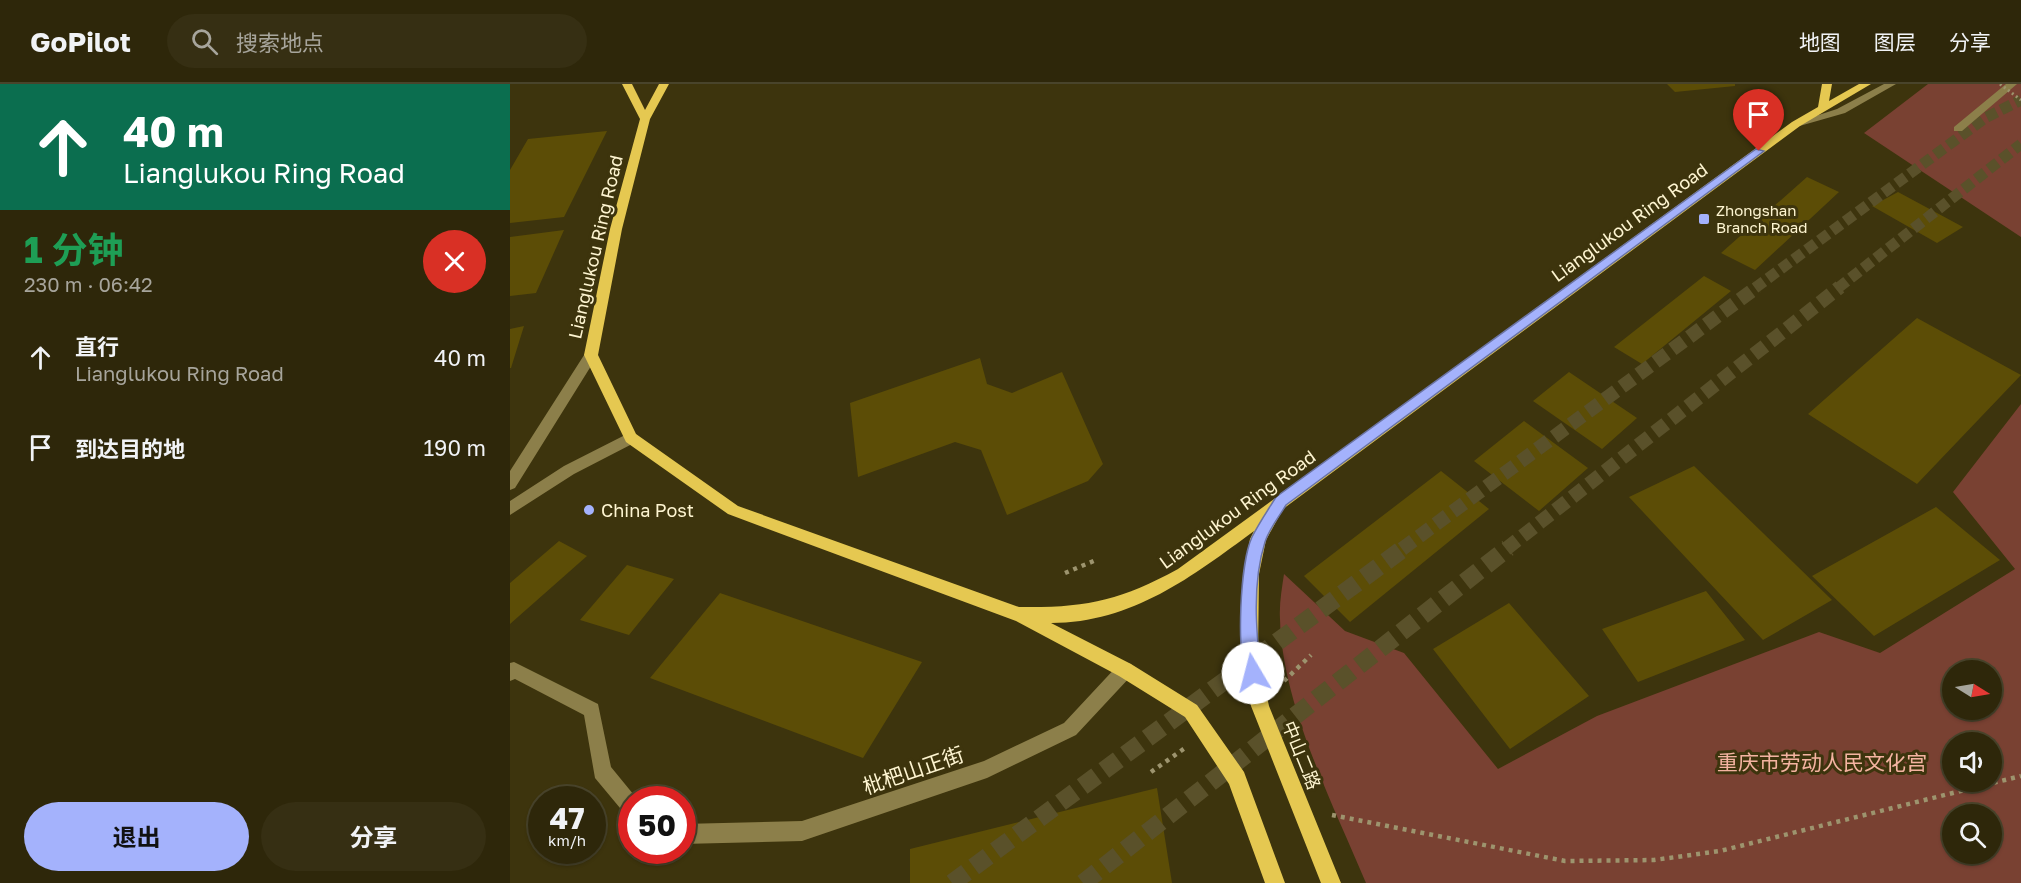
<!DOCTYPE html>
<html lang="zh">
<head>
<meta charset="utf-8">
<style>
  body { margin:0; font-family:"Golos Text","Noto Sans SC",sans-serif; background:#362f13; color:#f1f3f6; height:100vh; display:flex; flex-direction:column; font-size:22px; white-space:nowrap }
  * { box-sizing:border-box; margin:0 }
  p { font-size:20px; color:#a7a59c }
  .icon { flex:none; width:33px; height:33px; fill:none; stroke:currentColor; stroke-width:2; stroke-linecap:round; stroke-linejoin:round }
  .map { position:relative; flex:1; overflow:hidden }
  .panel { display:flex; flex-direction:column; background:#2e270a; width:510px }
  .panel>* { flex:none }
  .banner { background:#0b6e4f; color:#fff; overflow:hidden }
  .needle { width:39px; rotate:101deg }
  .buttons { position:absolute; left:1432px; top:576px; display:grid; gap:12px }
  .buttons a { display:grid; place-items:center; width:60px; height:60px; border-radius:50%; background:#2e270a; box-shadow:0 2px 4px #0004,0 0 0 2px #49442b; font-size:30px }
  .speed { position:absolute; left:18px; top:702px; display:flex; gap:12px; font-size:30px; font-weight:700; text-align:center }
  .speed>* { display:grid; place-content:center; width:78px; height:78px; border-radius:50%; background:#2e270a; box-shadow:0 2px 4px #0004,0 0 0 2px #49442b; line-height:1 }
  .speed small { font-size:15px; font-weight:400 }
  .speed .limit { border:9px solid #d22; background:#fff; color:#111 }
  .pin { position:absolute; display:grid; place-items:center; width:51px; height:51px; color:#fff; margin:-62px -26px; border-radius:50% 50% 50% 0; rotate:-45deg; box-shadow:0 0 6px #0007 }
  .pin .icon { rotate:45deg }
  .me { position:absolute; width:66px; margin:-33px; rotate:352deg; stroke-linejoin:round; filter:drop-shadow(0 0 4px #0008) }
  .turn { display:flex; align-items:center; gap:21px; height:126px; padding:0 24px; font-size:27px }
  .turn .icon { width:78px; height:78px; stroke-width:2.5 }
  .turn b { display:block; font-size:42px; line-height:51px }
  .round { display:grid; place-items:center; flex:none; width:63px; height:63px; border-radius:32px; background:#362f13 }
  .head { display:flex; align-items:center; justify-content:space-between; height:102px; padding:0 24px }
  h1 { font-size:36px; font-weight:700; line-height:45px; color:#1e9e55 }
  .cta { display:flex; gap:12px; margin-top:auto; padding:12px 24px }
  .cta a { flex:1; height:69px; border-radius:36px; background:#a4b2fc; color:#111; font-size:24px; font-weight:700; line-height:69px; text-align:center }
  .cta a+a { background:#362f13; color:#f1f3f6 }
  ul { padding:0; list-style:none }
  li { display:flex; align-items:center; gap:18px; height:90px; padding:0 24px }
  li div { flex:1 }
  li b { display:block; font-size:22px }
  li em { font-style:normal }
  header { display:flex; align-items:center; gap:36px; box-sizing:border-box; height:84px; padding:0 30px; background:#2e270a; border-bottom:2px solid #49442b }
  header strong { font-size:28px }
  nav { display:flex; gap:33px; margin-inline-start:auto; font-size:21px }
  .search { width:420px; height:54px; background:#362f13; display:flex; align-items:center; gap:15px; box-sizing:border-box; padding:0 21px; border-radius:33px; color:#a7a59c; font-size:22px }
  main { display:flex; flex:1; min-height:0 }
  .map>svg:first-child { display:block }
  .green { fill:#794132; fill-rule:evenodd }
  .building { fill:#5c4d06 }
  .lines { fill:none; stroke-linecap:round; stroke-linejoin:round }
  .major-tunnel-far2 { stroke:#5a512a; stroke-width:11; stroke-dasharray:11 5; stroke-linecap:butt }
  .major-tunnel-far1 { stroke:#5a512a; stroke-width:14; stroke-dasharray:14 7; stroke-linecap:butt }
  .major-tunnel { stroke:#5a512a; stroke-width:18; stroke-dasharray:18 9; stroke-linecap:butt }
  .path { stroke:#9d946e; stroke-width:4.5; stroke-dasharray:4 5; stroke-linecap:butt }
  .minor { fill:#8c7f4a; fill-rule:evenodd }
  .major { fill:#e5c851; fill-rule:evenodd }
  .path-bridge { stroke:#9d946e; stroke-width:3; stroke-dasharray:2 3; stroke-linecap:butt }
  .route { fill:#a4b2fc; stroke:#6b74a4; stroke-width:1.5 }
  .poi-dot { fill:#a4b2fc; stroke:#3d340d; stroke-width:2 }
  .labels { text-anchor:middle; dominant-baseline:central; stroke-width:6; stroke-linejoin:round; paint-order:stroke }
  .far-poi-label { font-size:15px; fill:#fef5d1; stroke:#3d340d; text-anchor:start }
  .street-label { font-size:18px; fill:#fef5d1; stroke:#3d340d }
  .poi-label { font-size:18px; fill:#fef5d1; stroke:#3d340d; text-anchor:start }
  .near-park-label { font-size:21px; fill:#f4b3a1; stroke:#3d340d }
  .near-street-label { font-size:21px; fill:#fef5d1; stroke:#3d340d }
</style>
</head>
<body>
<header>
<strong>GoPilot</strong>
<div class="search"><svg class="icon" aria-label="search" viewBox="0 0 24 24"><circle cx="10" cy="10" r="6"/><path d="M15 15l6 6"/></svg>搜索地点</div>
<nav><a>地图</a><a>图层</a><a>分享</a></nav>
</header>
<main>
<section class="panel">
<div class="banner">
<div class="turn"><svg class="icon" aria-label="ahead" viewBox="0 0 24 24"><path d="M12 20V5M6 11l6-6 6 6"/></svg><div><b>40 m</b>Lianglukou Ring Road</div></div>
</div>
<div class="head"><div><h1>1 分钟</h1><p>230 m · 06:42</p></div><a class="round" style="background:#d93025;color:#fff"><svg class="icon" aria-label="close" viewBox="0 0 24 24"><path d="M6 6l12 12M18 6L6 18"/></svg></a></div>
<ul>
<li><svg class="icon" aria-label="ahead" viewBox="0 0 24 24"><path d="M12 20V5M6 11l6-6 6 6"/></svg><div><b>直行</b><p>Lianglukou Ring Road</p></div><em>40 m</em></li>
<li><svg class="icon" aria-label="arrive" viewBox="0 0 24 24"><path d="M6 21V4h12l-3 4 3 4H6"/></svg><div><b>到达目的地</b></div><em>190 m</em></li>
</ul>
<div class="cta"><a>退出</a><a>分享</a></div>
</section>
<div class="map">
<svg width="1511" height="799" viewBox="0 0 1511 799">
  <rect width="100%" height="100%" fill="#3d340d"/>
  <!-- green -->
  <path class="green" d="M1418,0H1511V153L1354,49Z
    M1511,320V799H856C823,720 772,621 770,535C769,520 772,504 774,490L835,547L894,569L988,685L1087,632L1309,548L1370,569L1505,485L1443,408ZM1443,586H1482V626H1443ZM1443,658H1482V698H1443ZM1443,730H1482V770H1443Z"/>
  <!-- building -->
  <path class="building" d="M1157,0H1225V2L1165,8Z
    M97,47L54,133L0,139V86L18,55Z
    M1297,93L1329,108L1245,186L1211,169Z
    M1388,108L1453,143L1427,159L1362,122Z
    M54,146L26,209L0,212V153Z
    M1194,192L1221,207L1132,280L1104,263Z
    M1407,234L1511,291L1407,400L1298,330Z
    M14,242L1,284H0V245Z
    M470,274L477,300L502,309L552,288L593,380L578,397L497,431L471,366L445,358L348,393L340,319Z
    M1059,288L1127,334L1092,365L1023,317Z
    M1014,337L1078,384L1029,427L964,377Z
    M1184,382L1322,516L1253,556L1119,413Z
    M931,387L979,425L840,538L794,492Z
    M1426,423L1490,476L1364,552L1302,492Z
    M49,457L77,472L0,540V499Z
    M117,481L164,495L119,551L70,536Z
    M1196,507L1235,556L1128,598L1092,545Z
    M210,509L412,578L353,674L140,594Z
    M999,519L1079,612L1000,665L923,565Z
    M647,704L662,799H400V765Z"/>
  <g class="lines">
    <!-- major-tunnel-far2 -->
    <path class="major-tunnel-far2" d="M1245,204L1475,34L1511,16
      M1328,204L1511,60"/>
    <!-- major-tunnel-far1 -->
    <path class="major-tunnel-far1" d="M892,465L1247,203
      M996,465L1330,203"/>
    <!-- major-tunnel -->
    <path class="major-tunnel" d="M442,799L894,464
      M573,799L998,464"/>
    <!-- path -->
    <path class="path" d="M555,489L586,476
      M774,597L801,571
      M641,688L675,664
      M822,731L1055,777L1144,776L1210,767L1511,692"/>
    <!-- minor -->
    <path class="minor" d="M1374,0H1386L1335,29L1286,43L1281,40L1327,25Z
      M1496,0H1507L1452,47H1444V43Z
      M81,266L86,268L88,271L86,274L5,404L0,406V387L76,268Z
      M121,348L126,350L128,354L126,358L64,390L0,431V417L54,382Z
      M4,578L88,620L101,683L128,716H122V732L115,730L85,694L74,631L5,595L0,597V579Z
      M615,578L621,580L624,586L621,592L566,651L477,694L292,757L172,760V740L292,737L474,677L554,639L609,580Z"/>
    <!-- major -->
    <path class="major" d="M112,0H122L135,26L149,0H159L140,35L112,145L88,271L126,350L228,422L509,523C576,524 609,517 668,485L1282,38L1308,23L1312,0H1322L1319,17L1349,0H1361L1290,42L773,425L756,456L749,490L748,572L759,622L831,799H811L741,622L730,572L733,490L740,455L744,447C683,492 622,539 541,539L621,580L687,621L734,688L775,799H755L719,700L675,633L609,592L506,537L218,430L116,358L74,271L100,145L130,35Z"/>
    <!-- path-bridge -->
    <path class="path-bridge" d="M1490,0L1511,16"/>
  </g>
  <!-- route -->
  <path class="route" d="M1246,65L1254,67L776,421C769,433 759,445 755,458C742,499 746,547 751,589L749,594L743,597L737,594C726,568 730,479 742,453C749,439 758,426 766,413Z"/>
  <!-- markers -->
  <g class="poi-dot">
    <rect x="1188" y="129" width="12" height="12" rx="3"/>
    <circle cx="79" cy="426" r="6"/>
  </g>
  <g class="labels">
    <!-- far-poi labels -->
    <g class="far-poi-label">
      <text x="1206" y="126">Zhongshan<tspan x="1206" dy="17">Branch Road</tspan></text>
    </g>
    <!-- street labels -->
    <g class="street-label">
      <text transform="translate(1119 138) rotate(-36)">Lianglukou Ring Road</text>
      <text transform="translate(85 163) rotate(-77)">Lianglukou Ring Road</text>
      <text transform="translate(727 425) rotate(-36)">Lianglukou Ring Road</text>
      <text transform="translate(792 671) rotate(68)">中山二路</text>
    </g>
    <!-- poi labels -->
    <g class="poi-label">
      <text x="91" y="426">China Post</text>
    </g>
    <!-- near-park labels -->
    <g class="near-park-label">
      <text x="1312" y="678">重庆市劳动人民文化宫</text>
    </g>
    <!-- near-street labels -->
    <g class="near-street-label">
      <text transform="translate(403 686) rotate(-19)">枇杷山正街</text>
    </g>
  </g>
</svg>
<div class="buttons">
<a><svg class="needle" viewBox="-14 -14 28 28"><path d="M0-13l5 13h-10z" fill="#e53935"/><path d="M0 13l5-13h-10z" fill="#a7a59c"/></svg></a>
<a><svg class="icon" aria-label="sound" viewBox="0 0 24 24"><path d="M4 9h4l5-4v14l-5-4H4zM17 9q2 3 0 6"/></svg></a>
<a><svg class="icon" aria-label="search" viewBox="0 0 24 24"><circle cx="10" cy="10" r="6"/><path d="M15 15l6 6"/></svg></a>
</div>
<div class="speed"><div>47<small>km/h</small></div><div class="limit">50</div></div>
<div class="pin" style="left:1249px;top:67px;background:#d93025"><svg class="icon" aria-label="arrive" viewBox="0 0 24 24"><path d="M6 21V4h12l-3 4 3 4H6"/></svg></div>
<svg class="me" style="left:743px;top:589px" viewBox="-20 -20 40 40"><circle r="19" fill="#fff"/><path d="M0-13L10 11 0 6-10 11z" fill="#a4b2fc"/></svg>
</div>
</main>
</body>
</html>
